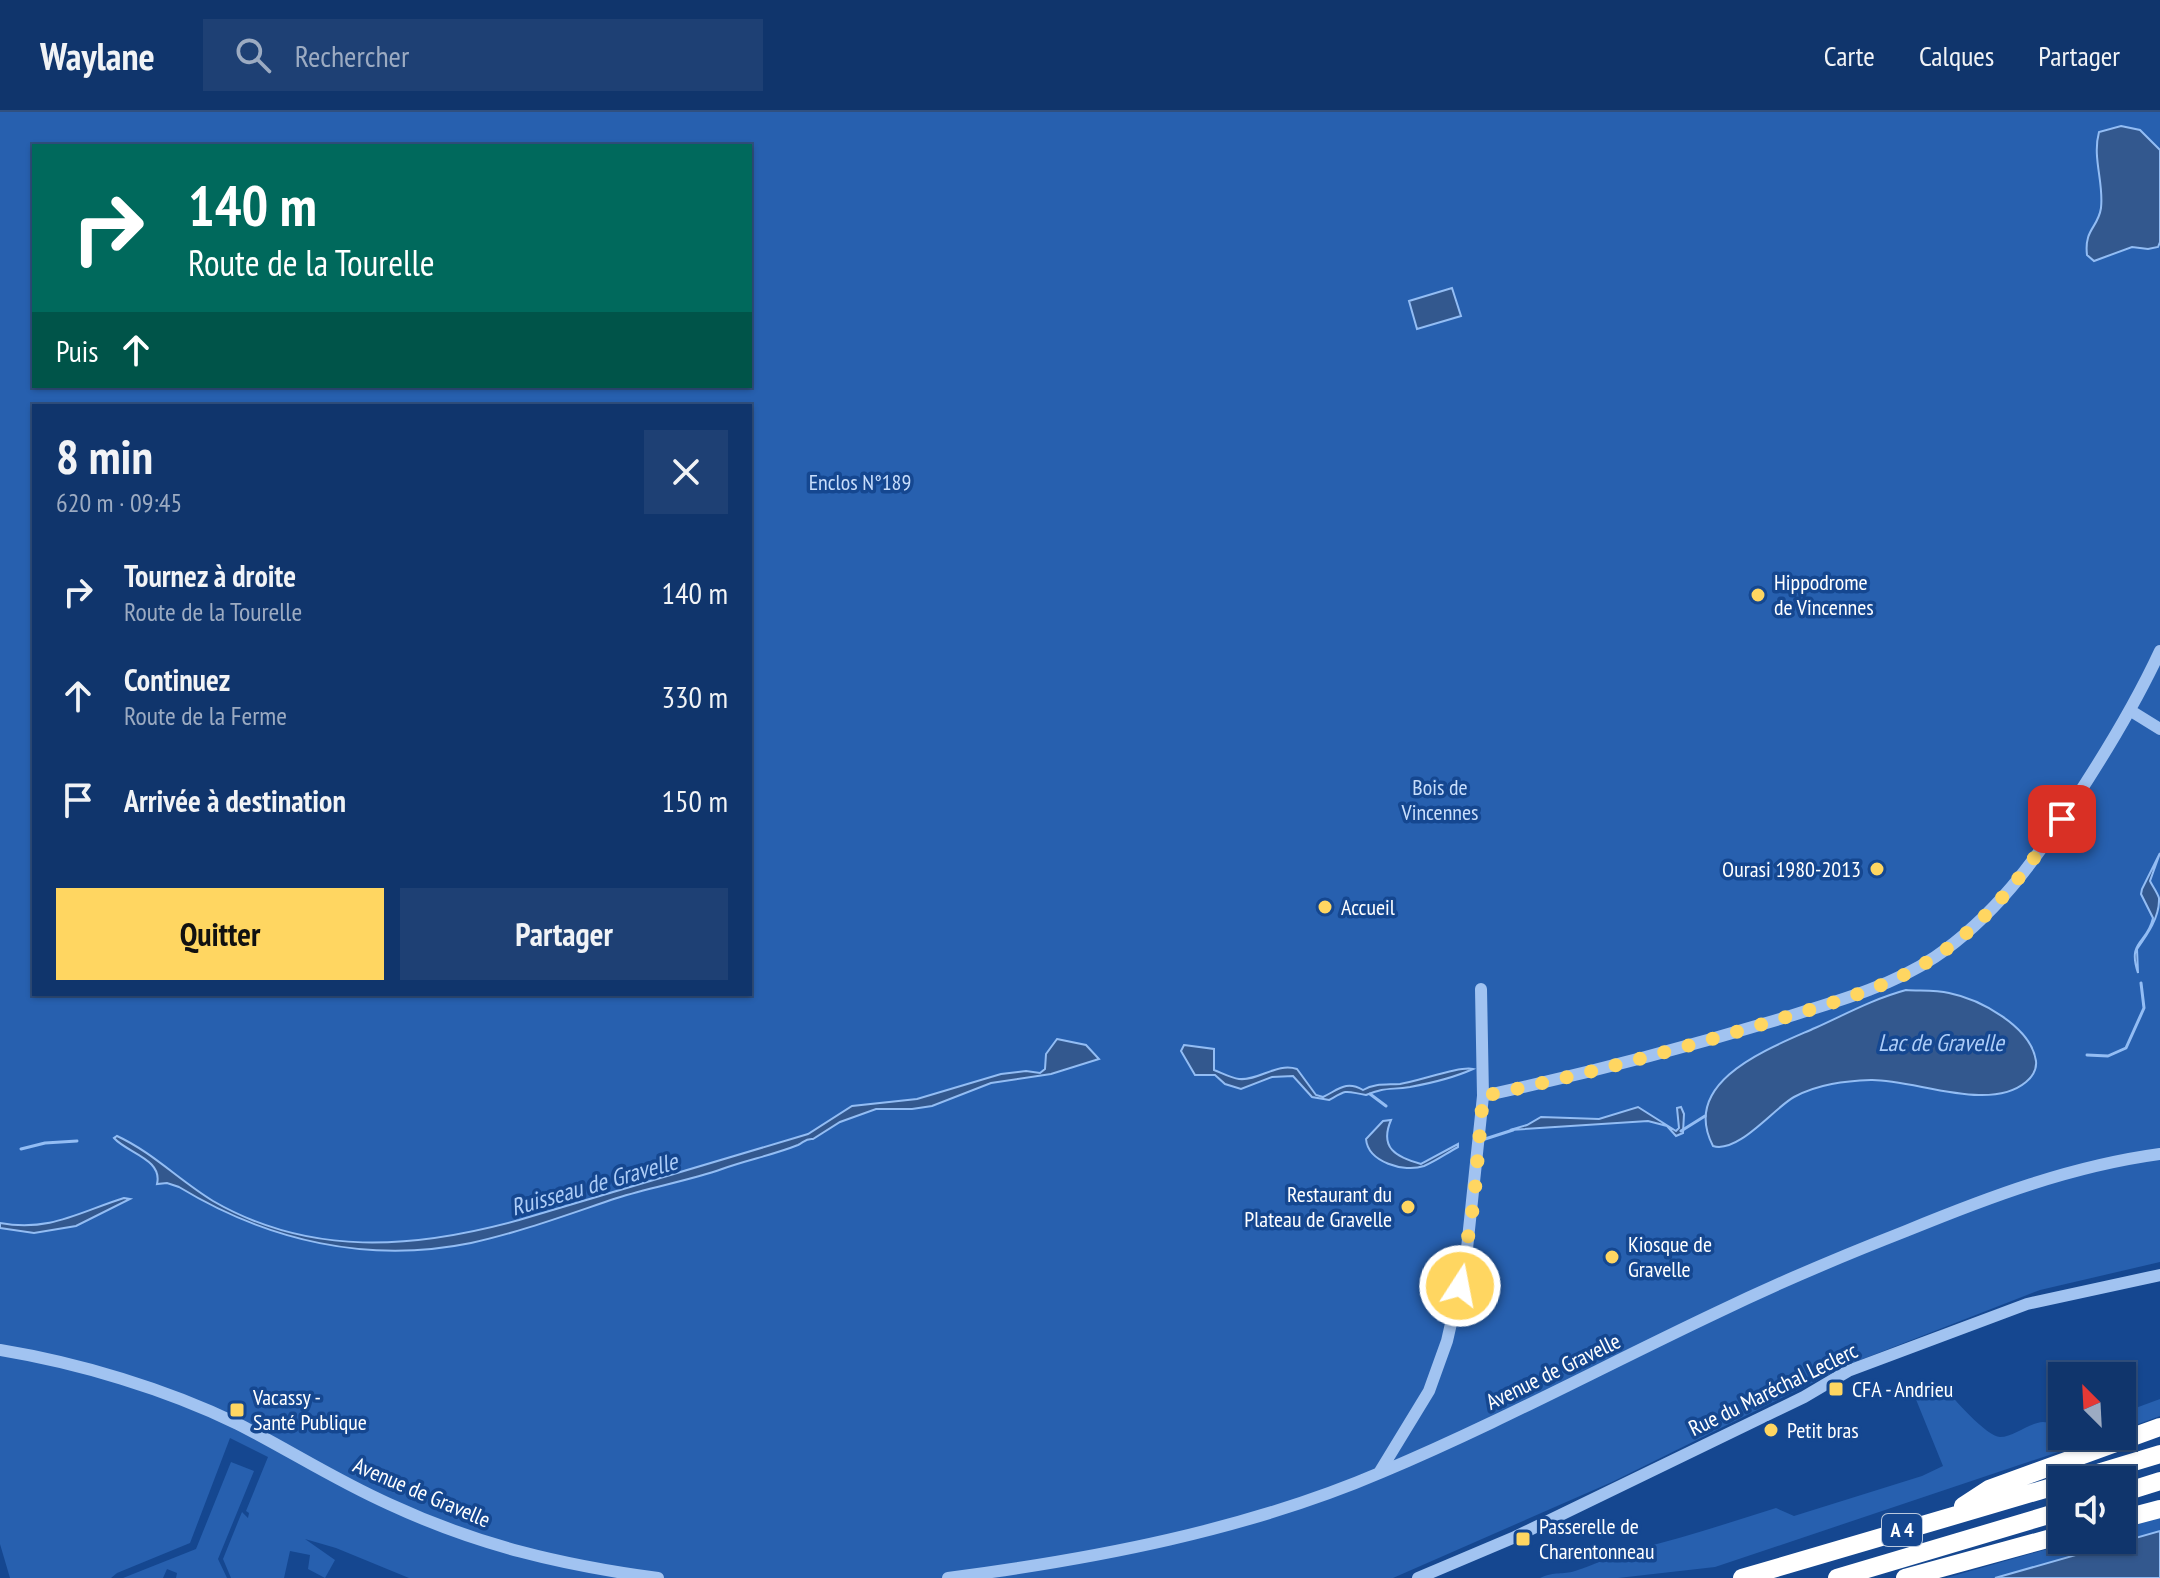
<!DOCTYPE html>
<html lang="fr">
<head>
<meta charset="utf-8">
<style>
  body { margin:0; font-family:"PT Sans Narrow",sans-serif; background:#1e4074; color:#f1f3f6; height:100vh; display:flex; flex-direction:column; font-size:30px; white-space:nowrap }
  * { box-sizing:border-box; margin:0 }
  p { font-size:26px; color:#9cabc2 }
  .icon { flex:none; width:44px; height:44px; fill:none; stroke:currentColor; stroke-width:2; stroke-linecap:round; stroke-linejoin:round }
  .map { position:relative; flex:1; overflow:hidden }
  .drawer { position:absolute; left:32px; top:292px; width:720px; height:592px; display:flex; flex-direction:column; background:#10356c; border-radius:0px; box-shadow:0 2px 6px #0004,0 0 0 2px #30507f }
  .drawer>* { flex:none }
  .guide { position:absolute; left:32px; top:32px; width:720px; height:244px; border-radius:0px; box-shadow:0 2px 6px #0004,0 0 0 2px #30507f; background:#00695c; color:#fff; overflow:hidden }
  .needle { width:52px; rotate:336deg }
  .tools { position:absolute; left:2048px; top:1250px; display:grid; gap:16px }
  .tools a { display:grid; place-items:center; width:88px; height:88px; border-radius:0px; background:#10356c; box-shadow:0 2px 6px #0004,0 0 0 2px #30507f; font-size:40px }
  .pin { position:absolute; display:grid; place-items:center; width:68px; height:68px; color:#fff; margin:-34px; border-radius:16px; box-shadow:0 4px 12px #0006 }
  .me { position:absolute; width:88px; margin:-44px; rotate:11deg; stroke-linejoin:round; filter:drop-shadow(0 0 6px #0008) }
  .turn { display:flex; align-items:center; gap:28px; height:168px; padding:0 24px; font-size:36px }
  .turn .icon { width:104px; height:104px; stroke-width:2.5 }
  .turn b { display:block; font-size:56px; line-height:68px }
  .then { display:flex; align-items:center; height:76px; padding:0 24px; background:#0003; gap:16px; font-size:30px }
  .round { display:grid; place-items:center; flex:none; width:84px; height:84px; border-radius:0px; background:#1e4074 }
  .head { display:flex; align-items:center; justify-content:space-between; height:136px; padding:0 24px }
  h1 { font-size:48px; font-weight:700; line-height:60px }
  .button { display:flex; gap:16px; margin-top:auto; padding:16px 24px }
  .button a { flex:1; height:92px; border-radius:0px; background:#ffd661; color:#111; font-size:32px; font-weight:700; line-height:92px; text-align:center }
  .button a+a { background:#1e4074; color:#f1f3f6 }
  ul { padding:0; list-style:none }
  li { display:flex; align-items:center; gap:24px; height:104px; padding:0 24px }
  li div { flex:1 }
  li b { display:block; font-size:30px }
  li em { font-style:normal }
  header { display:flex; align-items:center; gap:48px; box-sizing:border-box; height:112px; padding:0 40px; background:#10356c; border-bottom:2px solid #30507f }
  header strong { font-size:38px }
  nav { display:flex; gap:44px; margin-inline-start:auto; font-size:28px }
  .search { width:560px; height:72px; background:#1e4074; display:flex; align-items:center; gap:20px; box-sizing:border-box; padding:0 28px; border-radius:0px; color:#9cabc2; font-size:30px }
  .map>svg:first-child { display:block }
  .green { fill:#2760af; fill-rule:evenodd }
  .water { fill:#33588e; stroke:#93bdf4; stroke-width:2 }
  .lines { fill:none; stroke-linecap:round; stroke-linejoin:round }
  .stream { stroke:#93bdf4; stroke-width:3 }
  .minor { stroke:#a1c3f1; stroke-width:12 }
  .highway { stroke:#fff; stroke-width:18 }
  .route { stroke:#ffd661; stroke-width:14; stroke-dasharray:0 25.2 }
  .poi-dot { fill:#ffd661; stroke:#154790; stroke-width:3 }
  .labels { text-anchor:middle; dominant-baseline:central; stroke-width:7; stroke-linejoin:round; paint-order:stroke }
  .shield { fill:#154790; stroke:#b9c8de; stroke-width:2 }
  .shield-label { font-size:20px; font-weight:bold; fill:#fff }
  .park-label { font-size:22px; fill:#c8defc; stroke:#154790 }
  .poi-label { font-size:22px; fill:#fff; stroke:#154790; text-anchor:start }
  .street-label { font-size:22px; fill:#fff; stroke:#154790 }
  .water-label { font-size:24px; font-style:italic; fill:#adcdf8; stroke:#154790 }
</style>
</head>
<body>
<header>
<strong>Waylane</strong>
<div class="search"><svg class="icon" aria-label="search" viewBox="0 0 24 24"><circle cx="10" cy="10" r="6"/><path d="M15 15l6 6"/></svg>Rechercher</div>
<nav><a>Carte</a><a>Calques</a><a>Partager</a></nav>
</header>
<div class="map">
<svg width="2160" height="1466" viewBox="0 0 2160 1466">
  <rect width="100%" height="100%" fill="#154790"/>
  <!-- green -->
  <path class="green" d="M0,0H2160V1150L2040,1178L1850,1252L1612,1370L1393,1466H409L336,1436L305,1427L335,1448L325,1466L308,1457L310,1443L290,1439L284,1466H231L223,1447L242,1400L248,1406L249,1401L246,1399L268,1345L230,1326L190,1431L117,1461L111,1466H10L0,1432ZM34,34H750V274H34ZM34,294H750V882H34Z
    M1943,1274C1953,1286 1987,1325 2000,1325C2014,1325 2028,1311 2043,1310C2049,1310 2056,1313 2062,1314V1324H2106L1715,1455L1618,1466H1540C1556,1459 1562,1463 1575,1459C1595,1453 1614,1442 1634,1438C1682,1426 1729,1411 1776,1396L1794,1404L1922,1364L1943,1354L1915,1285Z
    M2160,1287V1304L2122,1318V1301Z
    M231,1350L254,1359L218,1447L227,1466H176L177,1461L167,1457L163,1466H123L196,1437Z
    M2160,1404V1419L1994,1466H1946L2079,1428H2122V1415Z"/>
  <!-- water -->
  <path class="water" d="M2121,14L2140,18L2160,38V130L2158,135L2148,137L2132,135L2094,149L2087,143C2084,117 2098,116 2101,96C2104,70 2092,46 2099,20Z
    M1452,176L1461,204L1417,217L1409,189Z
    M2160,741L2150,769C2153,775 2157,780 2159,786C2160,805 2147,823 2137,837L2138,861C2127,828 2147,833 2153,806L2141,782L2142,777Z
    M1906,878C1920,879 1935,878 1949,881C1979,887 2031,914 2036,949C2037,958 2032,965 2026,970C1989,1001 1914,967 1871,968C1845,969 1818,972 1794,985C1774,996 1738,1042 1713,1034C1679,969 1770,936 1815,916C1846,902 1873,887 1906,878Z
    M1057,927L1086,933L1099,947L1051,962L991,971L932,994L912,997H876L840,1010L813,1027C806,1026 804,1030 798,1033C773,1043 747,1048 722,1057C688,1069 651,1075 617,1086C569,1102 521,1120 471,1131C368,1152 268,1129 179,1075L167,1071L157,1072C163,1047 127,1041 114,1026L117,1024C152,1040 180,1069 213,1089C310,1145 413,1137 519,1108L808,1022L852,994L917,987L1001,962L1026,959L1040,961L1045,957L1046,942Z
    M1184,933L1214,937V958C1222,961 1231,966 1239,967C1259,969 1277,950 1297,957L1316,983L1323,985C1338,978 1346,968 1363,978C1375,971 1387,973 1400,972C1420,969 1459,954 1473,957C1453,966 1432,971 1410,975C1390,978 1385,975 1366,983C1343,979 1349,977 1329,988L1312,985L1293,964L1272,965L1241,977L1225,972L1215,963H1195L1181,939Z
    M1638,995L1676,1019L1679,1016L1677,996L1681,995L1684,1002L1683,1021L1676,1024L1667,1014L1648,1009L1510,1018L1527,1013L1541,1005L1599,1007Z
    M1391,1008C1379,1036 1396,1045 1421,1052L1458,1032V1035C1447,1041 1436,1049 1424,1054C1404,1061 1368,1050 1366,1027L1383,1009Z
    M124,1086L130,1087L76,1114L34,1121L0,1116V1111C50,1120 79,1100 124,1086Z
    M2160,1419V1466H1995Z"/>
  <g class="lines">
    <!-- stream -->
    <path class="stream" d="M2087,943L2108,944L2126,936L2144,896L2141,871
      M1370,982L1386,994
      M1681,1019L1705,1004
      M1485,1027L1513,1018
      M21,1037L45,1031L77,1029"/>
    <!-- minor -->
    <path class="minor" d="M2131,599L2160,617
      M1483,984C1585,962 1684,936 1783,906C1835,890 1890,875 1935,845C1994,805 2034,750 2072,692C2105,642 2135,593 2160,539
      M0,1238C79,1251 166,1277 238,1312C289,1338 337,1369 389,1392C477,1433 561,1453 658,1466
      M1379,1361L1429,1279L1447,1229L1466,1146L1483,984L1481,877
      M948,1466C1094,1447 1247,1418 1382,1360C1496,1312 1604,1254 1716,1201C1778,1171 1842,1144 1906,1119C1989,1085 2071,1054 2160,1042
      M1418,1466L1515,1425L1804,1285L1848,1259L2027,1192L2160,1163"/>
    <!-- highway -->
    <path class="highway" d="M2074,1368L2160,1342
      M2122,1381L2160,1369
      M1963,1394L1989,1377L2160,1315
      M2122,1407L2160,1397
      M1742,1466L2062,1372
      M1837,1466L2062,1399
      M1905,1466L2062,1423"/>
  </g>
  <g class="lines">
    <!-- route -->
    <path class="route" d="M1460,1174L1474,1089L1483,984C1585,963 1684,936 1783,906C1835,890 1890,875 1935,845C1989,809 2026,759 2062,707"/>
  </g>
  <!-- markers -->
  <g class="poi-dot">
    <circle cx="1758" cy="483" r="8"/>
    <circle cx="1877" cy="757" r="8"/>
    <circle cx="1325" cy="795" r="8"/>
    <circle cx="1408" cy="1095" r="8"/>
    <circle cx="1612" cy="1145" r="8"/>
    <rect x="1828" y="1269" width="16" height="16" rx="4"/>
    <rect x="229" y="1290" width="16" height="16" rx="4"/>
    <circle cx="1771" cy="1318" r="8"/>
    <rect x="1515" y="1419" width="16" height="16" rx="4"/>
  </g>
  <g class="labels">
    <!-- shield labels -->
    <rect class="shield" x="1882" y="1402" width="40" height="32" rx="6"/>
    <g class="shield-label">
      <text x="1902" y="1418">A 4</text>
    </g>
    <!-- park labels -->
    <g class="park-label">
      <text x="860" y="370">Enclos N°189</text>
      <text x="1440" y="675">Bois de<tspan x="1440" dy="25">Vincennes</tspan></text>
    </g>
    <!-- poi labels -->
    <g class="poi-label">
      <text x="1774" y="470">Hippodrome<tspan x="1774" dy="25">de Vincennes</tspan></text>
      <text x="1861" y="757" text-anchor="end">Ourasi 1980-2013</text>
      <text x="1341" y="795">Accueil</text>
      <text x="1392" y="1082" text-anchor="end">Restaurant du<tspan x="1392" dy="25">Plateau de Gravelle</tspan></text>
      <text x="1628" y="1132">Kiosque de<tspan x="1628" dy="25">Gravelle</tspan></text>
      <text x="1852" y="1277">CFA - Andrieu</text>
      <text x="253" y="1285">Vacassy -<tspan x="253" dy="25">Santé Publique</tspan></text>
      <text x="1787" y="1318">Petit bras</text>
      <text x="1539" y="1414">Passerelle de<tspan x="1539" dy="25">Charentonneau</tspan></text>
    </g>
    <!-- street labels -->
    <g class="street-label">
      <text transform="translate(1553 1259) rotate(-26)">Avenue de Gravelle</text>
      <text transform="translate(1773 1277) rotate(-26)">Rue du Maréchal Leclerc</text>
      <text transform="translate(422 1380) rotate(23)">Avenue de Gravelle</text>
    </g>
    <!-- water labels -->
    <g class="water-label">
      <text x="1941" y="930">Lac de Gravelle</text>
      <text transform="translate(594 1072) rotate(-16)">Ruisseau de Gravelle</text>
    </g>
  </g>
</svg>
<div class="tools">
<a><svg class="needle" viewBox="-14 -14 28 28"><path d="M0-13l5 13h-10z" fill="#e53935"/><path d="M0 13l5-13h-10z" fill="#9cabc2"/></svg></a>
<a><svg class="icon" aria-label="sound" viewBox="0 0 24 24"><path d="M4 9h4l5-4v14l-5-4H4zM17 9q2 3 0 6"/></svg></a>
</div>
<div class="pin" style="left:2062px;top:707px;background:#d93025"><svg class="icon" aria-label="arrive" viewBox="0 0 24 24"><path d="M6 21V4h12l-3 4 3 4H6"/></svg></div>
<svg class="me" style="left:1460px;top:1174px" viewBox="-20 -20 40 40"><circle r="17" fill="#ffd661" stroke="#fff" stroke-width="3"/><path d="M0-11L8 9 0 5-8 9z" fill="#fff"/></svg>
<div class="guide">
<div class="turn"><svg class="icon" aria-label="right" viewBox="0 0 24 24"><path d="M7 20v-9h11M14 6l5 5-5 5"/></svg><div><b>140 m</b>Route de la Tourelle</div></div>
<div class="then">Puis<svg class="icon" aria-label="ahead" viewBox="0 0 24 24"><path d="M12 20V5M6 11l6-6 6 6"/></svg></div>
</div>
<section class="drawer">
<div class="head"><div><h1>8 min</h1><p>620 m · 09:45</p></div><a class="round"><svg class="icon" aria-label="close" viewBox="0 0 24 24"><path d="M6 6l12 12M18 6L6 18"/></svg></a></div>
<ul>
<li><svg class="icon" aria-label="right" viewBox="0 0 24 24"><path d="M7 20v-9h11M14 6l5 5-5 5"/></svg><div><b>Tournez à droite</b><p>Route de la Tourelle</p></div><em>140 m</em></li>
<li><svg class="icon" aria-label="ahead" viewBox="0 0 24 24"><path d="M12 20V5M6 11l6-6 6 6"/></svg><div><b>Continuez</b><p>Route de la Ferme</p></div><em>330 m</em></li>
<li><svg class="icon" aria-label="arrive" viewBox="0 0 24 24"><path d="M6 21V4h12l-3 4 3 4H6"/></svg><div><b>Arrivée à destination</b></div><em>150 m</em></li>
</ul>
<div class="button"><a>Quitter</a><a>Partager</a></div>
</section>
</div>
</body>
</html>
